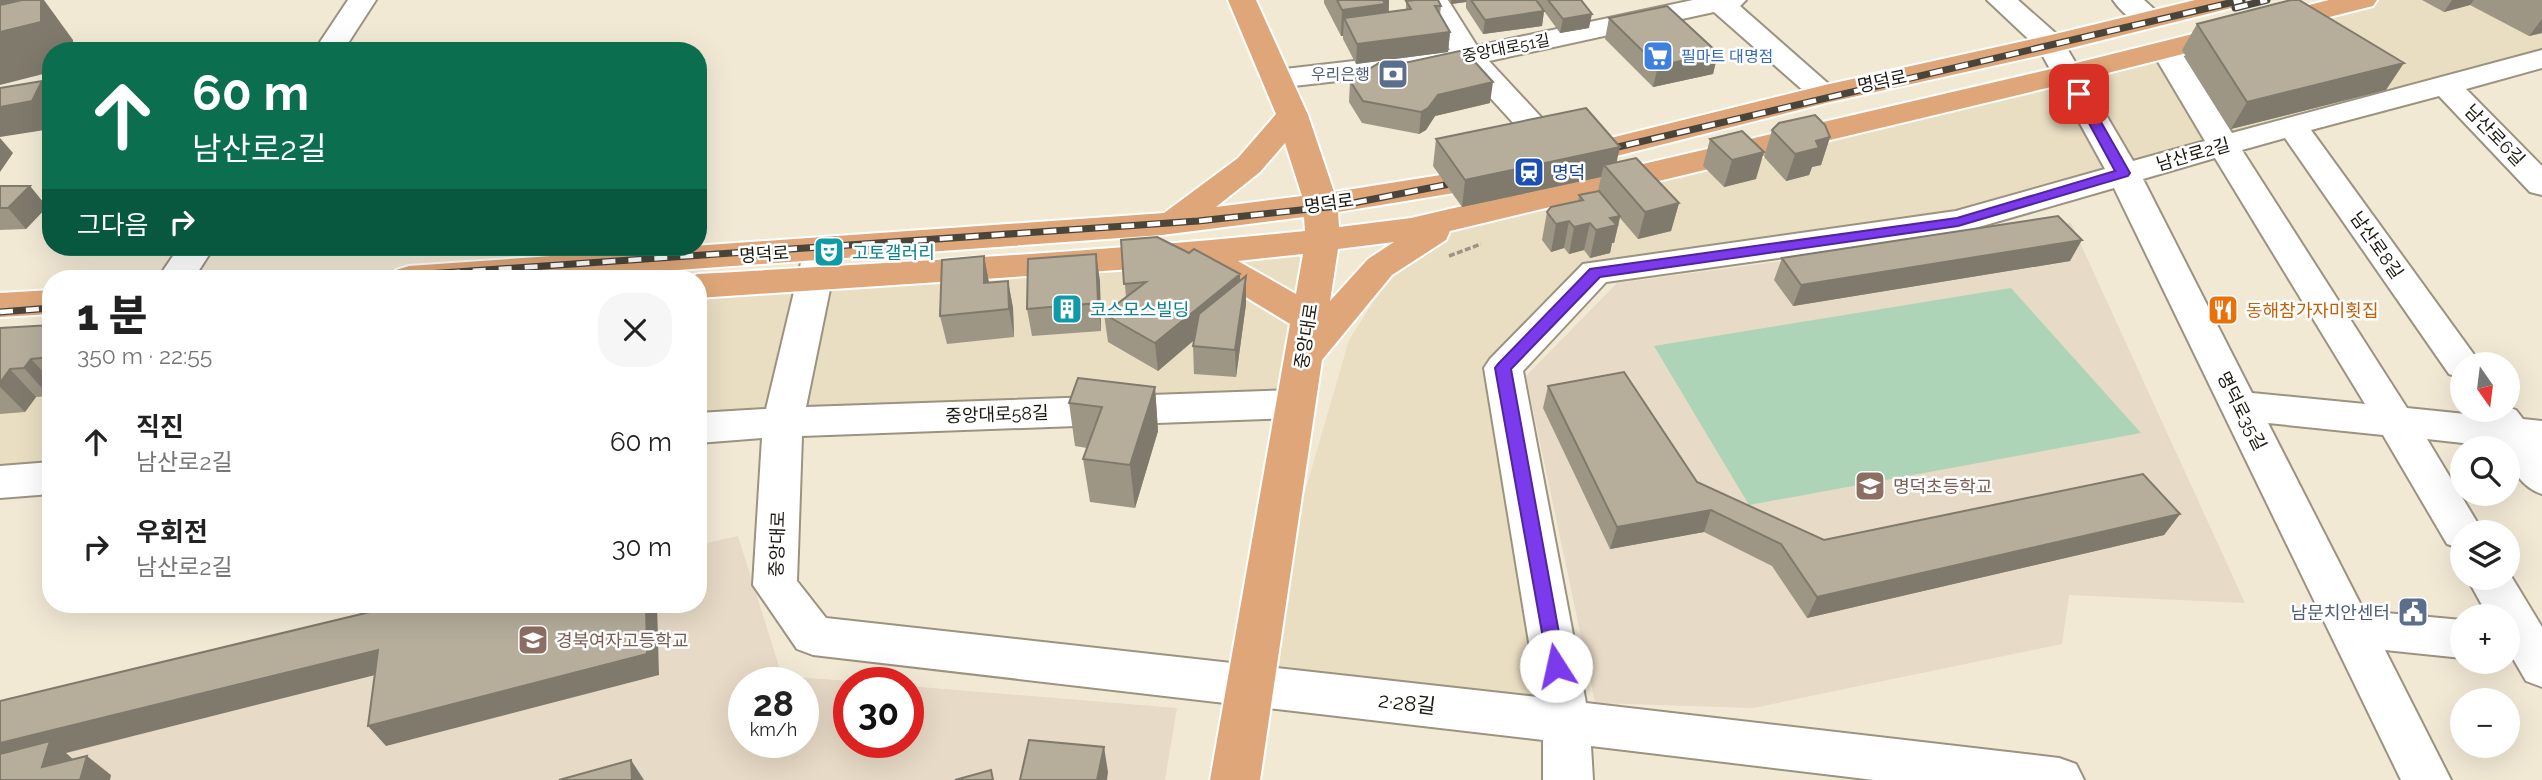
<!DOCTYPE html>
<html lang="ko">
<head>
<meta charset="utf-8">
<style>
  body { margin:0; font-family:Raleway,"Noto Sans KR",sans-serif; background:#f6f6f6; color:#222; height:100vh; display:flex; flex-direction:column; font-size:26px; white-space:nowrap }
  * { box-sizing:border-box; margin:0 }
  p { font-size:23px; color:#767676 }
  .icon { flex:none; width:38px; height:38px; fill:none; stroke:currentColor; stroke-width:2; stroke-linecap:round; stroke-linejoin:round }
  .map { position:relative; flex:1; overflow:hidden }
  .sheet { position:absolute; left:42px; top:270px; width:665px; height:343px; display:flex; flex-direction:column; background:#fff; border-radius:28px; box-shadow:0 7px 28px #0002 }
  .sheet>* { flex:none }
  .top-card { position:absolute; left:42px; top:42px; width:665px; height:214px; border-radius:28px; box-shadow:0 7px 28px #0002; background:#0b6e4f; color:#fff; overflow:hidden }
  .needle { width:46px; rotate:166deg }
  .controls { position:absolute; left:2450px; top:352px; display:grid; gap:14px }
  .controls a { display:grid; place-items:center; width:70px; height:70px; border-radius:50%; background:#fff; box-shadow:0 7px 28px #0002; font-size:35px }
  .speed { position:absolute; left:728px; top:667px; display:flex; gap:14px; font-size:35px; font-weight:700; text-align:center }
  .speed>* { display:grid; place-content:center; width:91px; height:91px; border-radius:50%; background:#fff; box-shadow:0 7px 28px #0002; line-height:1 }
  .speed small { font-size:18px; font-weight:400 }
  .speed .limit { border:10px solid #d22; background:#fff; color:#111 }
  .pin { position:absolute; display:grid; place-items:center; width:60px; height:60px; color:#fff; margin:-30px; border-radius:14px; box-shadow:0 4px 10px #0006 }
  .me { position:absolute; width:77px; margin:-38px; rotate:350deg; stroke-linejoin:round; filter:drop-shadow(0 0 5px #0008) }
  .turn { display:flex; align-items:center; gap:24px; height:147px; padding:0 35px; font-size:32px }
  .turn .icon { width:91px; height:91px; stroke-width:2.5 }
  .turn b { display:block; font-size:49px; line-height:60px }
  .then { display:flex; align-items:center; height:66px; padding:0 35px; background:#0003; gap:14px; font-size:26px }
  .round { display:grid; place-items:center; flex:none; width:74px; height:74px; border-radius:28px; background:#f6f6f6 }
  .head { display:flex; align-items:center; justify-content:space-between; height:119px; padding:0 35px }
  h1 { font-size:42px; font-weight:800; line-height:52px }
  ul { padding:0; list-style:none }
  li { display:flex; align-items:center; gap:21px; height:105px; padding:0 35px }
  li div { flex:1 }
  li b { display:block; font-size:26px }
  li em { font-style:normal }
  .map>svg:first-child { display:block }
  .built { fill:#e9dec2 }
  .education { fill:#e7dac6; fill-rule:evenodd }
  .green { fill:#add4b6 }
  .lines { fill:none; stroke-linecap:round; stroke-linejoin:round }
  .minor-casing { stroke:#9b9380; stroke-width:4 }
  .major-casing { stroke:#fff; stroke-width:4 }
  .path { stroke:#9c9586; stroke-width:3.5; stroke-dasharray:6 2.5; stroke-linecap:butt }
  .minor { fill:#fff; fill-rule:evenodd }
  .major { fill:#dfa779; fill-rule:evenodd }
  .rail-casing { stroke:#4a453b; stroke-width:7 }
  .rail { stroke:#fff; stroke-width:4.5; stroke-dasharray:13; stroke-linecap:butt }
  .wall { fill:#9d9685 }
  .shaded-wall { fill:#7f7a6c }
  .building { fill:#b6ae9b; stroke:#7f7a6c; stroke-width:2 }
  .route { fill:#7c3aed; stroke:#51269a; stroke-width:2 }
  .labels { text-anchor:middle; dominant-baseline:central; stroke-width:5; stroke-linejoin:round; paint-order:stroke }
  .far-street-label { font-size:16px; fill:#1a170f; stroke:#fff }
  .far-shop-label { font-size:16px; fill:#366cbe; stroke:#fff; text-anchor:start }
  .far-service-label { font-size:16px; fill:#4e5e75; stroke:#fff; text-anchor:end }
  .street-label { font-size:18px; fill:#1a170f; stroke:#fff }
  .transit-label { font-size:18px; fill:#164399; stroke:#fff; text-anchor:start }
  .culture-label { font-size:18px; fill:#0d838f; stroke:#fff; text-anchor:start }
  .food-label { font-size:18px; fill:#c56008; stroke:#fff; text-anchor:start }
  .education-label { font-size:18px; fill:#785e54; stroke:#fff; text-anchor:start }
  .service-label { font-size:18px; fill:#4e5e75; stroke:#fff; text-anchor:end }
  .near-street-label { font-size:21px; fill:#1a170f; stroke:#fff }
</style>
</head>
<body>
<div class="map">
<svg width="2542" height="780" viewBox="0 0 2542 780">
  <rect width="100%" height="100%" fill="#f2e9d5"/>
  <!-- built -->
  <path class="built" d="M2343,0H2542V59L1958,222L1595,272L1503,368L1566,721L1249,684L1349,340L1406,250L1454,219Z
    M1322,242L1295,404L698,428V283Z
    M51,326V478L0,482V330Z"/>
  <!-- education -->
  <path class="education" d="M2071,223L2245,603L2069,595L2062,644L1753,708L1595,703L1526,376L1617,283Z
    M738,536L782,676L862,682H849V742H908V686L1177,708L1165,780H0V717L450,604H698V545ZM744,682H803V742H744Z"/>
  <!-- green -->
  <path class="green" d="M2011,288L2141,433L1749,505L1654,346Z"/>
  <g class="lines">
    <!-- minor casing -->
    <g class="minor-casing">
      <path id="minor" d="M348,0H376L343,51H314Z
        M1420,0H1448L1477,46L1693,0H1746L1740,6L1840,94L1836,100L1825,103L1814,100L1714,12L1489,61L1579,158L1574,165L1563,168L1552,165L1462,67L1276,88L1265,85L1261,79L1265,73L1276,70L1450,50Z
        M1987,0H2018L2061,38L2133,161L2205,141L2151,50L2156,44L2166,41L2176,44L2232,133L2542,50V68L2466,89L2542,166V195L2530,192L2439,96L2311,130L2475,356L2480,364H2462V378L2449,374L2285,138L2242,150L2407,408L2485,416L2488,410H2508V407L2516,410L2523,419L2542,421V494C2523,488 2508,468 2508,448L2427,439L2483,532H2462V549L2447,544L2383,435L2268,423L2364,611L2462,620V658L2385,650L2451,780H2401L2114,188L1958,233L1606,282L1523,371L1586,703L2059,758L2076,764L2084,780H1874L1591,746L1593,780H1543V740L813,655L797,649L753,585L762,438L698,443V413L766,409L804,250L809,242L821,239L833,242L838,250L806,407L1295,390L1309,394L1314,404L1309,414L1295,418L802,436L797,581L826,618L1538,697L1484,368L1490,359L1583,264L1956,211L2105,169L2039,49ZM2215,158L2365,404L2252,393L2143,179Z
        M2113,0H2144L2165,19L2161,25C2142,30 2124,16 2113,0Z
        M179,247H214L194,278H158Z
        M51,462V494L0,498V466Z
        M2508,571L2542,627V687L2526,681L2508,650V616H2488L2467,578H2508Z"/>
    </g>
    <!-- major casing -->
    <g class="major-casing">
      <path id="major" d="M1228,0H1256L1308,115L1334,192L1497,166L1509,169L1513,176L1509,183L1497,186L1338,212L1339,227L1411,218L2068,65L2329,0H2377L2373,6L2068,83L1450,231L1446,240L1392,275L1322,360L1260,780H1210L1290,324L1193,265L698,298V278H685L698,274C900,262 1103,252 1305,231L1304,217L1162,235L567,278H391L396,270L409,266L1164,213L1238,158L1276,114ZM1285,143L1302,196L1216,207L1260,172ZM1394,242L1368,259L1330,301L1338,249ZM1303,254L1296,294L1238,261Z
        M2195,0H2243L2239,6L2051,53L1826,103L1569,168L1558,165L1553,158L1558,151L1825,85L2051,35Z
        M51,290V314L0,317V293Z"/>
    </g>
    <!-- path -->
    <path class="path" d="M1449,256L1481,244"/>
    <!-- minor -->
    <use href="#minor" class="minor"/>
    <!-- major -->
    <use href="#major" class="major"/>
    <!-- rail casing -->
    <g class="rail-casing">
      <path id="rail" d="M2235,8L2267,0
        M1601,151L2242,0
        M369,278L1198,221L1338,206L1465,181
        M0,312L51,308"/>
    </g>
    <!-- rail -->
    <use href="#rail" class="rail"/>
  </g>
  <!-- wall -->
  <path class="wall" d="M1324,0H1389V12L1406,10V1L1441,6L1440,15L1450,32L1448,52L1356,64L1343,39V36H1341L1324,3Z
    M1448,0H1581L1589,28L1560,33L1544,11L1542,26L1483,34L1466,8V2L1451,4Z
    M2422,0H2542V33L2529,36L2470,5L2444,12Z
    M1609,18L1718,53L1713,74L1653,87L1605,39Z
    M2197,24L2386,90L2231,129L2182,50Z
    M1386,67L1490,103L1435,116L1426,130L1419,134L1362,123L1349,102L1350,81Z
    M1772,130L1830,137L1821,165L1812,167L1809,175L1786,181L1764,157Z
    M1436,139L1617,162L1679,203L1671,231L1638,239L1620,218L1614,243H1612L1610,253L1590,258L1584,250L1569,254L1564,248L1551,252L1542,240L1547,212L1578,201L1579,195L1598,191L1601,177L1462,207L1433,166Z
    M1710,139L1756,179L1724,187L1703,166Z
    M0,186H30L47,207L26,229L0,230Z
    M1121,240L1189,253L1240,274V281L1246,276V304L1236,377L1194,374L1193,346L1194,340L1158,371L1108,342L1104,314L1126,297Z
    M1096,254L1100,282L1101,331L1032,336L1027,309Z
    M984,256L989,283L1008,281L1013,308L1014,337L947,344L940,316Z
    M1782,258L2070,261L1793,306L1774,280Z
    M51,325V394L49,396L36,397L25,412L0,414V328Z
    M1548,386L1697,482L1824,540L2180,514L2164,535L1807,618L1772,566L1704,532L1610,549L1543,408Z
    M1155,387L1158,431L1135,508L1090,502L1083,459L1087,448L1075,446L1069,403Z"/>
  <!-- shaded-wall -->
  <path class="shaded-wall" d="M0,0H34L0,8Z
    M41,0H44L73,40V51H51V72L0,85V32Z
    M1381,0H1389L1388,21L1344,18L1343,36H1341L1342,10Z
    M1451,0H1467L1466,2L1451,4Z
    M2452,0H2474L2470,5L2444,12Z
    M1544,11L1542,26L1483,34L1485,20Z
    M1592,14L1589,28L1560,33L1563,19Z
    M2542,19V33L2529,36Z
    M1450,32L1448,52L1356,64L1357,44Z
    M1718,53L1713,74L1653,87L1658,66Z
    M2404,63L2386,90L2231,129L2247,102Z
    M42,81L51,93V129L0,137V107Z
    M1493,82L1490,103L1435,116L1426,130L1419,134L1421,112L1438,95Z
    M1830,137L1821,165L1812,167L1809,175L1786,181L1795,154L1816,141Z
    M0,138L13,153L0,172Z
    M1620,147L1614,174L1604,165L1601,177L1462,207L1465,180Z
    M1764,152L1756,179L1724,187L1732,160Z
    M30,186L47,207L26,229L8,208Z
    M1679,203L1671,231L1638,239L1645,212Z
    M1620,216L1614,243H1612L1610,253L1590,258L1596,230L1610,218Z
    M1569,221L1564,248L1551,252L1556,224Z
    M1590,223L1584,250L1569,254L1574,227Z
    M2082,240L2070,261L1793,306L1801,285Z
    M1096,254L1100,282L1101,331L1098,303Z
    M984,256L989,283H984Z
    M1240,274V301L1158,371L1155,343Z
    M1246,276V304L1236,377L1235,350Z
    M1008,281L1013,308L1014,337L1009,309Z
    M31,359L51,380V394L49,396L24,368Z
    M10,369L36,397L25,412L0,387V383Z
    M1155,387L1158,431L1135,508L1130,465Z
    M1711,510L1704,532L1610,549L1617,527Z
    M2180,514L2164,535L1807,618L1817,597Z
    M646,604H657L659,675L386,746L368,726Z
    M378,650L395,670L66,753L75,761L70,780L0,762V743Z
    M1104,747L1108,772L1107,780H1097Z
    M87,756L111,775L110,780H80Z
    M631,760L644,780H632Z"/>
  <!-- building -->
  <path class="building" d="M22,0H41V22L0,32V5Z
    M1337,0H1383L1385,4L1342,10Z
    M1415,0H1438L1441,6H1435L1450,32L1357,44L1344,18L1411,9L1406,1Z
    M1471,0H1536L1544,11L1485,20Z
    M1548,0H1581L1592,14L1563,19Z
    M2291,0H2299L2404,63L2247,102L2197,24Z
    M1667,6L1718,53L1658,66L1609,18Z
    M1464,50L1493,82L1438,95L1428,108L1421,112L1363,101L1350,81L1379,63L1386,67Z
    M42,81L32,101L0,107V88Z
    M1586,108L1620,147L1465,180L1436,139Z
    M1815,115L1825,125L1830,137L1816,141L1819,148L1795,154L1772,130L1779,123Z
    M1742,131L1764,152L1732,160L1710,139Z
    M1636,158L1679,203L1645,212L1604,165Z
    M0,186H30L8,208H0Z
    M1599,191L1620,216L1610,218L1617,225L1596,230L1590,223L1574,227L1569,221L1556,224L1547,212L1551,207L1583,200L1579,195Z
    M2058,216L2082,240L1801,285L1782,258Z
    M1157,237L1189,253L1194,249L1240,274L1155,343L1104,314L1146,282L1124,284L1121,240Z
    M1096,254L1098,303L1027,309L1028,259Z
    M984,256V283L1008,281L1009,309L940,316L942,260Z
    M624,276L623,278H588Z
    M1246,276L1235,350L1193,346L1199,314Z
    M51,325V357L31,359L24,368L10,369L0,383V328Z
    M1624,372L1697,482L1824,540L2143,474L2180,514L1817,597L1781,544L1711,510L1617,527L1548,386Z
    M1078,378L1155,387L1130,465L1083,459L1102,407L1069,403Z
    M403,604H646L647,654L368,726L378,650L0,743V701Z
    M1029,740L1104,747L1097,780H1020Z
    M50,741L42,767L87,756L80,780H0V754Z
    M631,760L632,780H559Z
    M991,770L993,780H955Z"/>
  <!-- route -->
  <path class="route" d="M2079,90L2085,94L2130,173L2128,176L1958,226L1600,277L1511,369L1565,666L1563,672L1556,675L1549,672L1495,368L1498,364L1590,269L1957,218L2115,171L2073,94Z"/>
  <!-- icons -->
  <defs>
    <g id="supermarket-square" transform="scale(1.575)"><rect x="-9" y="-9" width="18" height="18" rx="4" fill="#3f7fe0" stroke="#fff"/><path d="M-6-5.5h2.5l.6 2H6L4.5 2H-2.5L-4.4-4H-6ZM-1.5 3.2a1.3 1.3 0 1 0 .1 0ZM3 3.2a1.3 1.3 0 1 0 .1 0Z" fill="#fff"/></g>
    <g id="bank-square" transform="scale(1.575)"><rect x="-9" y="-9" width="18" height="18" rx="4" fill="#5c6f8a" stroke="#fff"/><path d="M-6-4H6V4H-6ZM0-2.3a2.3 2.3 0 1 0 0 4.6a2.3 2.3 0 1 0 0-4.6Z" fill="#fff"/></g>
    <g id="station-square" transform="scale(1.575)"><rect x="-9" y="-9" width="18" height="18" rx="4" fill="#1a4fb4" stroke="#fff"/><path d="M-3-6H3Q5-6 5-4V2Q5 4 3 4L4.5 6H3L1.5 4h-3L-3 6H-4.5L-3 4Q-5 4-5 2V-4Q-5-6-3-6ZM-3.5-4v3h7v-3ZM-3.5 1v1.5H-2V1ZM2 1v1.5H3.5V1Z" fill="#fff"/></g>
    <g id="theatre-square" transform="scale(1.575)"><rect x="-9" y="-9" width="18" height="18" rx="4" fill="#0f9aa8" stroke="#fff"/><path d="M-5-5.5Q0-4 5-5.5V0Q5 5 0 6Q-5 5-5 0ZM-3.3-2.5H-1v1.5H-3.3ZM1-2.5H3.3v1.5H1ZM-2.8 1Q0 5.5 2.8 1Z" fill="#fff"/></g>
    <g id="building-square" transform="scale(1.575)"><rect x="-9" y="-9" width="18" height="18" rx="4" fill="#0f9aa8" stroke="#fff"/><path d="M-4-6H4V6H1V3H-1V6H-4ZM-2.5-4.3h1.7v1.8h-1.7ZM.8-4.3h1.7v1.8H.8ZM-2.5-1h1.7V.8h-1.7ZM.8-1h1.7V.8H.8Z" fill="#fff"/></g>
    <g id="restaurant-square" transform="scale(1.575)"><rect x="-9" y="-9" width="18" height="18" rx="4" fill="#e8710a" stroke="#fff"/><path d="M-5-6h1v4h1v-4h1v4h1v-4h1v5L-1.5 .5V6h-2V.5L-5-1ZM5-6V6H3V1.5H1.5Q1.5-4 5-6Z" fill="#fff"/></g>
    <g id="school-square" transform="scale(1.575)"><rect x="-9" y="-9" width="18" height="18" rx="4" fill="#8d6e63" stroke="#fff"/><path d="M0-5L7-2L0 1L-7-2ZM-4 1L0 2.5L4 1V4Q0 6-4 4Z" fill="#fff"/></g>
    <g id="civic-square" transform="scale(1.575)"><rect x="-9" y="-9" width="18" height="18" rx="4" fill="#5c6f8a" stroke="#fff"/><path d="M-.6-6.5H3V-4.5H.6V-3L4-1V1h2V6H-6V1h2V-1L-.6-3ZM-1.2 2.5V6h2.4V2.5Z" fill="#fff"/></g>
  </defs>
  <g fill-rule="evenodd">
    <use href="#supermarket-square" x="1658" y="56"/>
    <use href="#bank-square" x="1393" y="74"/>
    <use href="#station-square" x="1529" y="172"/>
    <use href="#theatre-square" x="829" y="252"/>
    <use href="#building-square" x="1067" y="309"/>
    <use href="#restaurant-square" x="2223" y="310"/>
    <use href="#school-square" x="1870" y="486"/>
    <use href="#civic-square" x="2413" y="612"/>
    <use href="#school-square" x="533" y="640"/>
  </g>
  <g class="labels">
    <!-- far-street labels -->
    <g class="far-street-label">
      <text transform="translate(1506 48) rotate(-11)">중앙대로51길</text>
    </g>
    <!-- far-shop labels -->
    <g class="far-shop-label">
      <text x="1681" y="56">필마트 대명점</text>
    </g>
    <!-- far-service labels -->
    <g class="far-service-label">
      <text x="1370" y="74">우리은행</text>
    </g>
    <!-- street labels -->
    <g class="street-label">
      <text transform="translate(1882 81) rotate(-12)">명덕로</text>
      <text transform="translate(2495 135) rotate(46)">남산로6길</text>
      <text transform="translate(2193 154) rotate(-16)">남산로2길</text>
      <text transform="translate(1329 203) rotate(-8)">명덕로</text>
      <text transform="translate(2377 245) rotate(55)">남산로8길</text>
      <text transform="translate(764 254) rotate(-4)">명덕로</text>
      <text transform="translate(1306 336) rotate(-81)">중앙대로</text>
      <text transform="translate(2242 411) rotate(63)">명덕로35길</text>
      <text transform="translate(997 414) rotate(-2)">중앙대로58길</text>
      <text transform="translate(777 544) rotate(-88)">중앙대로</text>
    </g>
    <!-- transit labels -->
    <g class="transit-label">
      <text x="1552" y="172">명덕</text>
    </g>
    <!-- culture labels -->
    <g class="culture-label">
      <text x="852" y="252">고토갤러리</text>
      <text x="1090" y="309">코스모스빌딩</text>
    </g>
    <!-- food labels -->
    <g class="food-label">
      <text x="2246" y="310">동해참가자미횟집</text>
    </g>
    <!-- education labels -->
    <g class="education-label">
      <text x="1893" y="486">명덕초등학교</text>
      <text x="556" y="640">경북여자고등학교</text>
    </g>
    <!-- service labels -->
    <g class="service-label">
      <text x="2390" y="612">남문치안센터</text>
    </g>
    <!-- near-street labels -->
    <g class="near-street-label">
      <text transform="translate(1407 703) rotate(7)">2·28길</text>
    </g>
  </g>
</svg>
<div class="controls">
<a><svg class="needle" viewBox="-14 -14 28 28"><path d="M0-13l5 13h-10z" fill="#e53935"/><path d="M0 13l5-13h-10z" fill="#767676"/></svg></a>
<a><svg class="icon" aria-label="search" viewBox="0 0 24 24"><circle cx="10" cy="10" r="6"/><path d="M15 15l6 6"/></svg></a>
<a><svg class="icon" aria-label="layers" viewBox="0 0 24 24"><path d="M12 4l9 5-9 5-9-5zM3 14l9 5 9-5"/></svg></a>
<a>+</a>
<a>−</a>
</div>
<div class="speed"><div>28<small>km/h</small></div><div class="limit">30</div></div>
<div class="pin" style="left:2079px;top:94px;background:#d93025"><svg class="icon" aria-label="arrive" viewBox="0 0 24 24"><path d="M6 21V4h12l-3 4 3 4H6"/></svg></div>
<svg class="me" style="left:1556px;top:666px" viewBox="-20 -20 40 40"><circle r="19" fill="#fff"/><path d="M0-13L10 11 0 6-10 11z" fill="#7c3aed"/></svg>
<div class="top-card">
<div class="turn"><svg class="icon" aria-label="ahead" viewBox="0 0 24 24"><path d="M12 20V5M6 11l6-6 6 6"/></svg><div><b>60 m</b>남산로2길</div></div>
<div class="then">그다음<svg class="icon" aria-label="right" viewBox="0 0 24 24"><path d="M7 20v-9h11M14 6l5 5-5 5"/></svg></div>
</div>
<section class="sheet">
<div class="head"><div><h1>1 분</h1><p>350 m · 22:55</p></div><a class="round"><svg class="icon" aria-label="close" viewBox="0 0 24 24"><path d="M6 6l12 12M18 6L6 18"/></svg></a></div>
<ul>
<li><svg class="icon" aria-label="ahead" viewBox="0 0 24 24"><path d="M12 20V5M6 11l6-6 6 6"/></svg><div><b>직진</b><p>남산로2길</p></div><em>60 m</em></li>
<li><svg class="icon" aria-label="right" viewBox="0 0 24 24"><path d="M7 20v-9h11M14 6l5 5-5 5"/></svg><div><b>우회전</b><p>남산로2길</p></div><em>30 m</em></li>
</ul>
</section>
</div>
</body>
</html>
